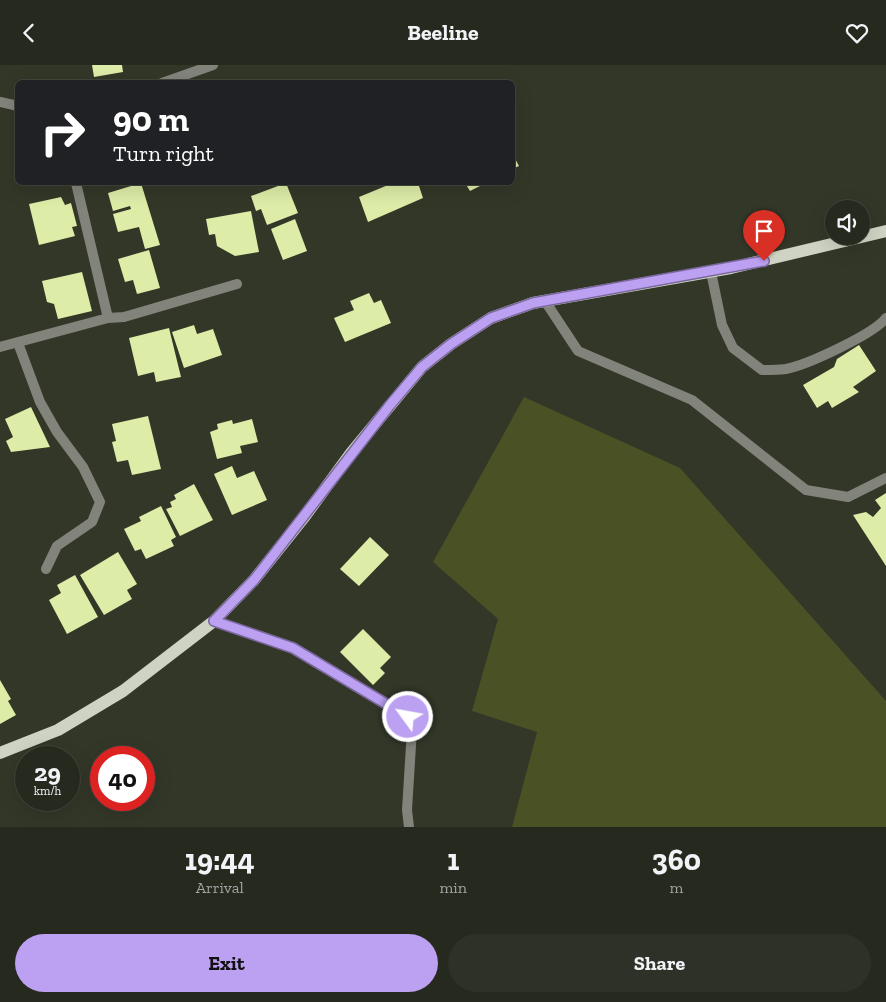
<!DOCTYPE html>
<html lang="en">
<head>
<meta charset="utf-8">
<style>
  body { margin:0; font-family:"Zilla Slab",serif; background:#2e3127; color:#f1f3f6; height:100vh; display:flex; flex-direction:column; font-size:19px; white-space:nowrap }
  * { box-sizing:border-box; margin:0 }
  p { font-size:16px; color:#a4a6a4 }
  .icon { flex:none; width:28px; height:28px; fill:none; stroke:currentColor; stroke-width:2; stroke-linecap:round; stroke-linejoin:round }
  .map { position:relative; height:762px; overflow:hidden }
  .panel { display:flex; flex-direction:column; background:#26291e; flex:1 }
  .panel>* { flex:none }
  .hud { position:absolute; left:15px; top:15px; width:500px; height:105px; border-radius:8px; box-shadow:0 5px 20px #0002,0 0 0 1px #42453c; background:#202124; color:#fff; overflow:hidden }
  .fabs { position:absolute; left:825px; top:135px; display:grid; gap:10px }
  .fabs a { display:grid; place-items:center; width:45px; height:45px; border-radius:50%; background:#26291e; box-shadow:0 5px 20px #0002,0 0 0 1px #42453c; font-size:25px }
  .speed { position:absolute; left:15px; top:681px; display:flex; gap:10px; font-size:25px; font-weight:700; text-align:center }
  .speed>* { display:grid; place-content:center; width:65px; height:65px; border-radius:50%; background:#26291e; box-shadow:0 5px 20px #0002,0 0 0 1px #42453c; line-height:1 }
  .speed small { font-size:12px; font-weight:400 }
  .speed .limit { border:8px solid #d22; background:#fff; color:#111 }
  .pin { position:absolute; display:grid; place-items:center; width:42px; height:42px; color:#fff; margin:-51px -21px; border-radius:50% 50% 50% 0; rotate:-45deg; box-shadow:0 0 5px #0007 }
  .pin .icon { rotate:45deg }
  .me { position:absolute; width:55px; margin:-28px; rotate:302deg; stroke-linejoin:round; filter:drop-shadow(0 0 4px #0008) }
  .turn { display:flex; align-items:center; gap:18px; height:105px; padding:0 15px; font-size:22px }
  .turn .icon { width:65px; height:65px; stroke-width:2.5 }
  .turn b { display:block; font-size:35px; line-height:42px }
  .eta { display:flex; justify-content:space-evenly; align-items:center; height:85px; text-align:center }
  .eta b { font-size:30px; font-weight:700; line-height:35px }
  .primary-button { display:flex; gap:10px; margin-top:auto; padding:10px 15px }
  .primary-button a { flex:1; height:58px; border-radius:30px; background:#bca0f2; color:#111; font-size:20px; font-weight:700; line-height:58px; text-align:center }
  .primary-button a+a { background:#2e3127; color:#f1f3f6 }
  header { display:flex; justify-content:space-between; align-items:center; height:65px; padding:0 15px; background:#26291e; font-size:22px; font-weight:700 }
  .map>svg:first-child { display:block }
  .green { fill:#495125 }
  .building { fill:#ddeca7 }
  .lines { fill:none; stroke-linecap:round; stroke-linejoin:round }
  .minor { stroke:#82847c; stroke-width:10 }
  .tertiary { stroke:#82847c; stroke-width:10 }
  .primary { stroke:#cfd3c3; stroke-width:12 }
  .route-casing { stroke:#7a689d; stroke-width:12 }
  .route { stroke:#bca0f2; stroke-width:9 }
</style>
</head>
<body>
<header><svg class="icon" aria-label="back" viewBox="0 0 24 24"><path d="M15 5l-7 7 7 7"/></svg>Beeline<svg class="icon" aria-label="heart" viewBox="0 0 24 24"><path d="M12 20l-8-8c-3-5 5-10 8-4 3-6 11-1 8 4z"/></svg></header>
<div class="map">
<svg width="886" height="762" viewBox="0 0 886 762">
  <rect width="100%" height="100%" fill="#333728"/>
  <!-- green -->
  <path class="green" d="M524,332L680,403L886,636V762H512L537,667L472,646L498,554L433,497Z"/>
  <!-- building -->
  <path class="building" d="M92,0H122L123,7L94,12Z
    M512,88L519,101L512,104Z
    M141,118L160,180L145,184L139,162L118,167L113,149L131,144L130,141L113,146L108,128Z
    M286,118L298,148L267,160L261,144L256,146L251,131Z
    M393,118H418L423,133L368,157L359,132Z
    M465,118H486L470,126Z
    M61,132L65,140L71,138L77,161L72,162L75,171L39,180L29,139Z
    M251,146L259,187L235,191L217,181L215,169L209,170L206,154Z
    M295,154L307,186L283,195L271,164Z
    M149,185L160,223L137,229L133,215L125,217L118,194Z
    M82,207L92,246L58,254L54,239L47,237L42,216Z
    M369,228L374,238L381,235L391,258L345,277L334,253L354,245L350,236Z
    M194,260L197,269L213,264L222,290L184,303L172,267Z
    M169,263L181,312L156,317L154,307L138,311L129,273Z
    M859,280L876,306L853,322L859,327L832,343L828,336L817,343L803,320L834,302L837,294Z
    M31,342L50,382L11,387L6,376L13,372L5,354Z
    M148,351L161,404L132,410L128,395L117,397L112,377L116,376L112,359Z
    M252,354L258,377L240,381L242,388L217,394L210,367L218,364L217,359L232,355L233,359Z
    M232,401L237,413L254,406L267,435L232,450L214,409Z
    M194,419L213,455L180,471L166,444L172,442L170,437L176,434L174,430Z
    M886,428V501L853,450L866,447L873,452L881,443L875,435Z
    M161,441L176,472L171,475L174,481L146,494L141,484L135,486L124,464L141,456L139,452Z
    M370,472L389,490L359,521L340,504Z
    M118,487L137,519L127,525L132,534L104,550L80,510Z
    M75,510L98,552L67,569L49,535L61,528L57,520Z
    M363,564L391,592L380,603L385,608L373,620L340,587Z
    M0,615L11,634L8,636L16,650L0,659Z"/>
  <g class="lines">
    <!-- minor -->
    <path class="minor" d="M162,18L213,0
      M0,37L18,41
      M76,118L108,253
      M711,207L722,260L733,283L762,305C770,305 778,305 786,304C807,300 874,269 886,253
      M545,236L578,286L692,335L806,425L848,432L886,413
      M18,278L40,337L57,367L83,402L100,437L92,457L57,481L46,504
      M0,282L108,253L124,252L237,219"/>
    <!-- tertiary -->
    <path class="tertiary" d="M214,556L293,583L408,652L412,664L407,745L409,762"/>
    <!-- primary -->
    <path class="primary" d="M0,688L58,665L123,626L214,556L254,515L305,451L351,388L422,302L451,279L491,253L533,238L731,203L886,166"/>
  </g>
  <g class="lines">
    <!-- route casing -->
    <g class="route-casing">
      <path id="route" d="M408,652L293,583L214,556L254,515L390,340L422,302L451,279L491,253L533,238L764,196"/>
    </g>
    <!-- route -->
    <use href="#route" class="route"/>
  </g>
</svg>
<div class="fabs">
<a><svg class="icon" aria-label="sound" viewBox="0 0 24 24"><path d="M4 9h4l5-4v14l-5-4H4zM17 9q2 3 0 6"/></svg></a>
</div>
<div class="speed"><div>29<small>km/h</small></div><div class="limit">40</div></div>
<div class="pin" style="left:764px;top:196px;background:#d93025"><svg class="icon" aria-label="arrive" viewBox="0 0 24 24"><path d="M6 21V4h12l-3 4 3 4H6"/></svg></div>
<svg class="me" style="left:408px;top:652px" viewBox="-20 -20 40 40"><circle r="17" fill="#bca0f2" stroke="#fff" stroke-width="3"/><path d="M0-11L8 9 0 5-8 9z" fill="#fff"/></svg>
<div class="hud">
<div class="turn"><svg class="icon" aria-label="right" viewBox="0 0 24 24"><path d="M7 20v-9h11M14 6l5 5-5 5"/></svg><div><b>90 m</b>Turn right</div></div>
</div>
</div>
<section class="panel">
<div class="eta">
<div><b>19:44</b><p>Arrival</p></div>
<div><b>1</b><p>min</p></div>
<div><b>360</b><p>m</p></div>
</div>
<div class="primary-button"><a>Exit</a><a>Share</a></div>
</section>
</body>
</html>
